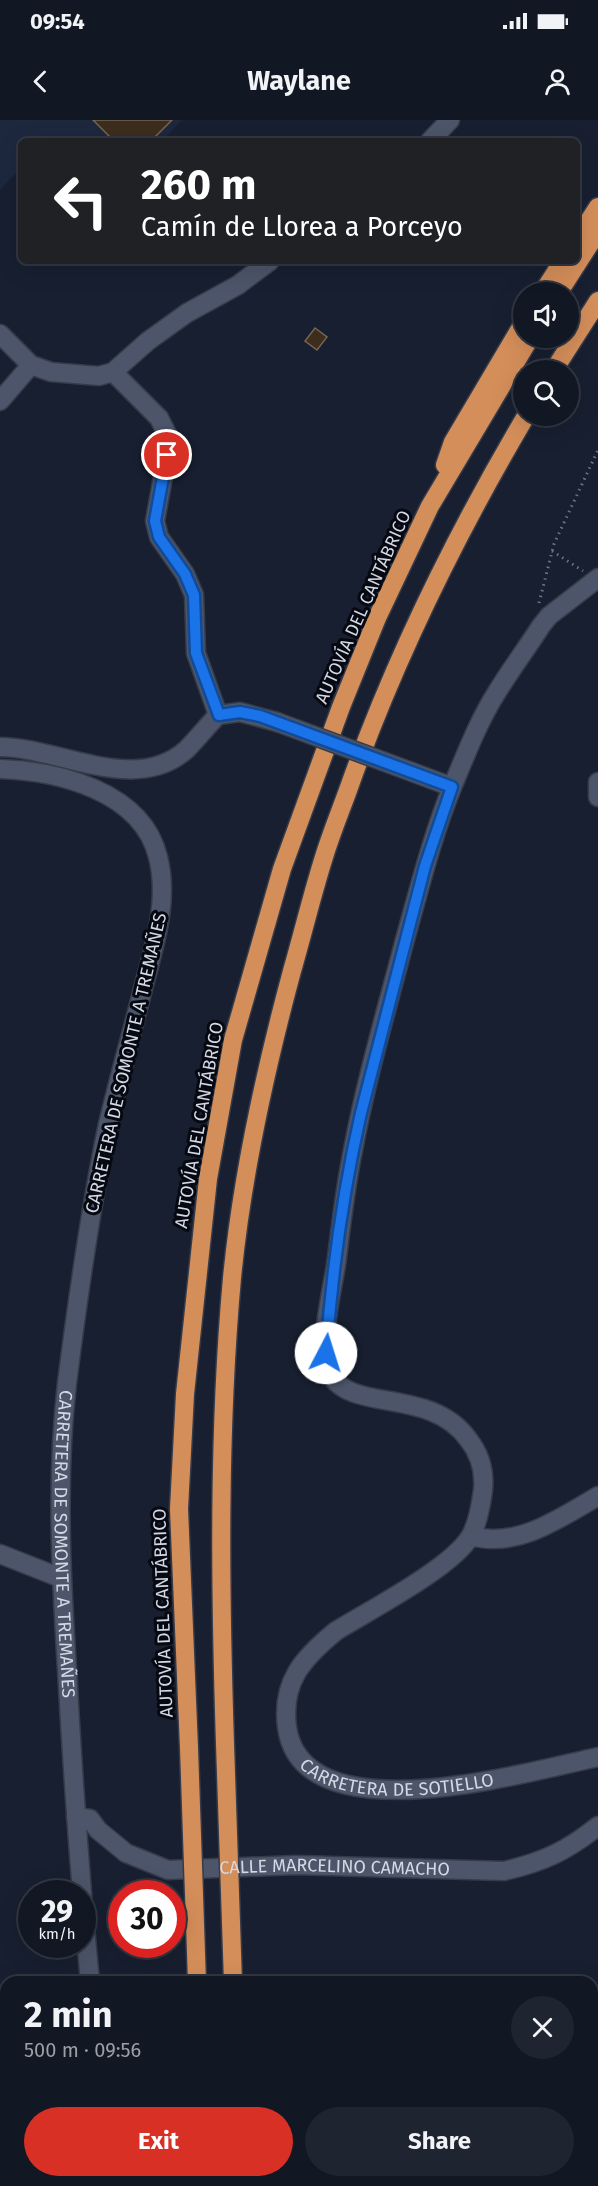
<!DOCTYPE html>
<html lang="en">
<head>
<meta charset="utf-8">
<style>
  body { margin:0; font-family:"Fira Sans",sans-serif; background:#1f2431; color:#f1f3f6; height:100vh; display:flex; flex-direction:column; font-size:22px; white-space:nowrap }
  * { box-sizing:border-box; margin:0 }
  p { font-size:20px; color:#9c9fa6 }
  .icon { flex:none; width:33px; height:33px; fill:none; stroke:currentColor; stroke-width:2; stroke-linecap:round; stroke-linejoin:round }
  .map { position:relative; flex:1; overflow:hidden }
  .sheet { position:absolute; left:0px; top:1856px; width:598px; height:212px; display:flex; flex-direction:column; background:#121724; border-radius:18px 18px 0 0; box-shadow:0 6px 24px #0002,0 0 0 2px #313641 }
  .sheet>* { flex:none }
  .banner { position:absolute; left:18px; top:18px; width:562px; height:126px; border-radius:9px; box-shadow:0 6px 24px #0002,0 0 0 2px #313641; background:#202124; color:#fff; overflow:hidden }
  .buttons { position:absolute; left:513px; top:162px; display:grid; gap:12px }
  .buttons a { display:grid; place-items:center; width:66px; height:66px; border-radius:50%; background:#121724; box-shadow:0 6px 24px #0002,0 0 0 2px #313641; font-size:30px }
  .speed { position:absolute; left:18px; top:1760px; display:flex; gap:12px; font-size:30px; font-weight:700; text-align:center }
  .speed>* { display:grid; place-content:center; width:78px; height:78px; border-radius:50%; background:#121724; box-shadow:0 6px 24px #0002,0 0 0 2px #313641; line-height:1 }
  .speed small { font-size:15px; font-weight:400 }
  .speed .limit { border:9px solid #d22; background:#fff; color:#111 }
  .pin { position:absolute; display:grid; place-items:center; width:51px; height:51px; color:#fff; margin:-26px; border:3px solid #fff; border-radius:50%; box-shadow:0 2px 6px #0007 }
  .me { position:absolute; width:66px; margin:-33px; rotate:5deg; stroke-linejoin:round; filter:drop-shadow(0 0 4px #0008) }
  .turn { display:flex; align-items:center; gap:21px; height:126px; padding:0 24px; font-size:27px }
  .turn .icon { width:78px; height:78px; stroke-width:2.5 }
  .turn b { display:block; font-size:42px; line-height:51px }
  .round { display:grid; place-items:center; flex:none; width:63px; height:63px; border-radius:32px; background:#1f2431 }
  .head { display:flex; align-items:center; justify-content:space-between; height:102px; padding:0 24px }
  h1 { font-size:36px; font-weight:700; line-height:45px }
  .action { display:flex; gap:12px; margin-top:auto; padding:12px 24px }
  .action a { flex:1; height:69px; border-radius:36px; background:#d93025; color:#fff; font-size:24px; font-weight:700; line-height:69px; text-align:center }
  .action a+a { background:#1f2431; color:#f1f3f6 }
  .status { display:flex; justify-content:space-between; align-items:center; height:42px; padding:0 30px; background:#121724; direction:ltr }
  .status svg { height:16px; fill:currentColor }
  header { display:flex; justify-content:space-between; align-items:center; height:78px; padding:0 24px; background:#121724; font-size:27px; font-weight:700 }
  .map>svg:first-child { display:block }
  .built { fill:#1d273e }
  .building { fill:#3c2d1d; stroke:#766553; stroke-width:1.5 }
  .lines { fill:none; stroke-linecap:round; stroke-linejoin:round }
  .minor-casing { stroke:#363b49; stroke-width:21 }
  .highway-casing { stroke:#363b49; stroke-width:21 }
  .path { stroke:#6e7483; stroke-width:3; stroke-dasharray:1.5 4.5; stroke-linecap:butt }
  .minor { stroke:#4c5569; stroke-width:18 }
  .highway { stroke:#d48e5a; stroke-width:18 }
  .minor-bridge-casing { stroke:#363b49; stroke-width:21; stroke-linecap:butt }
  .highway-bridge-casing { stroke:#363b49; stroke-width:21; stroke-linecap:butt }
  .minor-bridge { stroke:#4c5569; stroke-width:18 }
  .highway-bridge { stroke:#d48e5a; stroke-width:18 }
  .route-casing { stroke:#114b97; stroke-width:15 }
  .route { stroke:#1a73e8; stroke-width:10 }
  .labels { text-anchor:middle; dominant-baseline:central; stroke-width:6; stroke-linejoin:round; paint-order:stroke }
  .street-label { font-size:18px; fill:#d3d8e4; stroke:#060911 }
</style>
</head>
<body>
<div class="status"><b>09:54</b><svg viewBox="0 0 49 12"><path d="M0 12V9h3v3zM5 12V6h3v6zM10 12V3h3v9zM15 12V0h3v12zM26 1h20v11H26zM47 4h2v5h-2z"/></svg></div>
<header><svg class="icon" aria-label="back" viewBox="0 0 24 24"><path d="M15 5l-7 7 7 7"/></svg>Waylane<svg class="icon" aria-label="person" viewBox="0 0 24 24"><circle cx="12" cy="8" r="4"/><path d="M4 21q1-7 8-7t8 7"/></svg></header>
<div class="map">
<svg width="598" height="2066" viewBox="0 0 598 2066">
  <rect width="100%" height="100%" fill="#181f30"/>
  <!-- built -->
  <path class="built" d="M0,0H182L162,21H21V48L0,70Z
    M592,1896H598V2066H301V2061H592Z"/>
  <!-- building -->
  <path class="building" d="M93,0H172L151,21H114Z
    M315,208L327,217L317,230L305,221Z"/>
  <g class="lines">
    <!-- minor casing -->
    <g class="minor-casing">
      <g id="minor">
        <path d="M430,21L450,0"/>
        <path d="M0,214L31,245L51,252L99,256L113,252L148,221L187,193L238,165L270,141"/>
        <path d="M113,252L159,298L167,314V335L155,401L159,417L185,454L194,475L196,533L218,595"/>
        <path d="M0,281L31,245"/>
        <path id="s1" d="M598,458L549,496L541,506C527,528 511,549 497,572C479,600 466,634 453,665C432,716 419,770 404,823C386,892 366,960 353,1030C345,1068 341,1107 336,1145C332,1171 317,1230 330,1254C351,1293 431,1267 468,1319C480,1334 485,1350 483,1370C481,1385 478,1404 470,1417C451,1448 370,1490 336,1511C303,1538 281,1562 287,1607C302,1718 530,1651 598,1637"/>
        <path d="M0,627C58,627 136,676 187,629C198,618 208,605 218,595L240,592L277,602"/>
        <path id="s2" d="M0,649C58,651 142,671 158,737C169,780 155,823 144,865C132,912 119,958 108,1004C90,1090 78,1176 67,1263C56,1358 61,1454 67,1549C71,1624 76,1698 82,1773"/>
        <path d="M412,652L452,667"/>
        <path d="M598,662V677"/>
        <path d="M471,1416C517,1429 560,1398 598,1376"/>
        <path d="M0,1434L61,1458"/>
        <path id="s3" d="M76,1697L90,1699L98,1710L126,1733L168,1750L296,1745L504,1751C543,1742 567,1731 598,1706"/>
        <path d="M82,1774L90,1862"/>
        <path d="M104,2061L105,2066"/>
        <path d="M125,2061L126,2066"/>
      </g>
    </g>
    <!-- highway casing -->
    <g class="highway-casing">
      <path id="highway" d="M578,118L598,87
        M543,172L563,141
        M559,172L598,111
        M554,250L598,181
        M445,345L453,322L524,202
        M225,1624C220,1469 218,1313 232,1158C242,1055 265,951 292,851C303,813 312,775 324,737C332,711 343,685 352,659C398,532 458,411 526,296
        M189,1628L179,1389L185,1274L208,1059L233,920L282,749L341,587L377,498L430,386L530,218
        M204,2061V2066
        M241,2061V2066"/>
    </g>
    <!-- path -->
    <path class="path" d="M552,431L583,451
      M539,483L554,424L598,330"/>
    <!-- minor -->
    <use href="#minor" class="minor"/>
    <!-- highway -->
    <use href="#highway" class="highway"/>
    <!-- minor-bridge casing -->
    <g class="minor-bridge-casing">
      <path id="minor-bridge" d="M277,602L412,652"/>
    </g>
    <!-- highway-bridge casing -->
    <g class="highway-bridge-casing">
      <path id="highway-bridge" d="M225,1624L233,1862
        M189,1628L197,1862"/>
    </g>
    <!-- minor-bridge -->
    <use href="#minor-bridge" class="minor-bridge"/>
    <!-- highway-bridge -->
    <use href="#highway-bridge" class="highway-bridge"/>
  </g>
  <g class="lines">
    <!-- route casing -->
    <g class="route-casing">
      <path id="route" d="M167,335L155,401L159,417L185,454L194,475L196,533L219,595L240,592L260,596L452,667L425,746L361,993C343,1071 332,1153 326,1233"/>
    </g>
    <!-- route -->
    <use href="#route" class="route"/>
  </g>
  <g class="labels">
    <!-- street labels -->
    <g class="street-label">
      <text transform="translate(363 487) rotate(-66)">AUTOVÍA DEL CANTÁBRICO</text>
      <text transform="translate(126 943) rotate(-77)">CARRETERA DE SOMONTE A TREMAÑES</text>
      <text transform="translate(199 1005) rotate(-80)">AUTOVÍA DEL CANTÁBRICO</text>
      <text stroke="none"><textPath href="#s2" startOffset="891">CARRETERA DE SOMONTE A TREMAÑES</textPath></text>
      <text transform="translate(163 1493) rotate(-92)">AUTOVÍA DEL CANTÁBRICO</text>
      <text stroke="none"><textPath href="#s1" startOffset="1540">CARRETERA DE SOTIELLO</textPath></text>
      <text stroke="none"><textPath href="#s3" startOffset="276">CALLE MARCELINO CAMACHO</textPath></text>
    </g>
  </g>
</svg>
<div class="buttons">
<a><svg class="icon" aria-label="sound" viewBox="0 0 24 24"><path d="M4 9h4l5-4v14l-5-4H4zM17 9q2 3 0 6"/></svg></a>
<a><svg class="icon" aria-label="search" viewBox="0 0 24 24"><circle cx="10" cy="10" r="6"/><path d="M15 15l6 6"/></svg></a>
</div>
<div class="speed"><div>29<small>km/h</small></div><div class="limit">30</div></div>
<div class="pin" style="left:167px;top:335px;background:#d93025"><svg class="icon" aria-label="arrive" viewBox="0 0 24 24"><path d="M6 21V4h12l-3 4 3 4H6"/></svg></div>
<svg class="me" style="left:326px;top:1233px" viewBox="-20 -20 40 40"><circle r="19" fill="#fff"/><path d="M0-13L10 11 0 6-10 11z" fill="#1a73e8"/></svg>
<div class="banner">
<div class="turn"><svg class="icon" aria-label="left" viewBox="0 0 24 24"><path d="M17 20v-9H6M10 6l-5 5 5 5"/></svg><div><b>260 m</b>Camín de Llorea a Porceyo</div></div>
</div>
<section class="sheet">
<div class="head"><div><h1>2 min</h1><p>500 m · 09:56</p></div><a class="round"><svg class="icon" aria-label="close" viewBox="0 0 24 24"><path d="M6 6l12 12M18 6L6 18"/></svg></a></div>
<div class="action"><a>Exit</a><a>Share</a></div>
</section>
</div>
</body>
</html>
